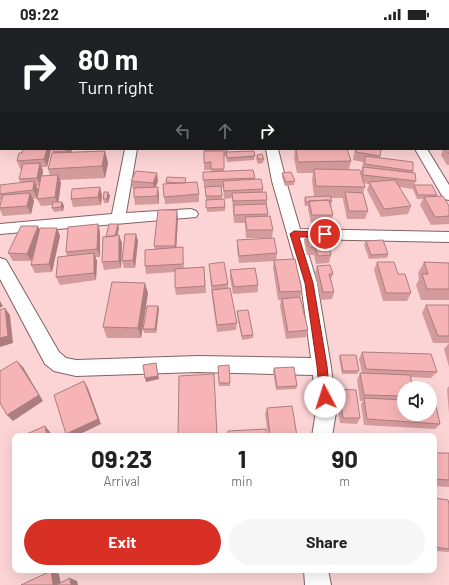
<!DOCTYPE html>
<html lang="en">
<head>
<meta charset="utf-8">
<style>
  body { margin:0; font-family:Barlow,sans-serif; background:#f6f6f6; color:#222; height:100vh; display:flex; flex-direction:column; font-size:15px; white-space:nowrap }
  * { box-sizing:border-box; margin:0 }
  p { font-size:13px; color:#767676 }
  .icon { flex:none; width:22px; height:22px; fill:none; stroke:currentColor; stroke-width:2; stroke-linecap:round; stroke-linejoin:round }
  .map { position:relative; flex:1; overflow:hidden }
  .details { position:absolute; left:12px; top:405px; width:425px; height:140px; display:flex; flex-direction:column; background:#fff; border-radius:8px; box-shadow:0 4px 16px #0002 }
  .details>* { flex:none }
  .banner { position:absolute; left:0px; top:0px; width:449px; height:122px; box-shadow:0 4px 16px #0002; background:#202124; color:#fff; overflow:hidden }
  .buttons { position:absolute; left:397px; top:353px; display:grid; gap:8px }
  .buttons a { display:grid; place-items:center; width:40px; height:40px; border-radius:50%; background:#fff; box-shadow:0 4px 16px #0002; font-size:20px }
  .pin { position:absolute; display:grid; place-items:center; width:34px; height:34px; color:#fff; margin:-17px; border:2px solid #fff; border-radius:50%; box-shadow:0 1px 4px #0007 }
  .me { position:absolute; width:44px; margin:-22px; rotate:355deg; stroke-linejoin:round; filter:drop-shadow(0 0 3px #0008) }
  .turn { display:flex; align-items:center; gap:14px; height:84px; padding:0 12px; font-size:18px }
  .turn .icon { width:52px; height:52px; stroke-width:2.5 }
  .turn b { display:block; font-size:28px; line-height:34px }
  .lanes { display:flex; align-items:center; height:38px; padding:0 12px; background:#0003; justify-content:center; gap:20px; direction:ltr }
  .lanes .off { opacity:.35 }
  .eta { display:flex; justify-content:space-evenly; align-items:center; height:68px; text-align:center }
  .eta b { font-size:24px; font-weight:700; line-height:28px }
  .button { display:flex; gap:8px; margin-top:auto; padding:8px 12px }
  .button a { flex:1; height:46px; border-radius:24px; background:#d93025; color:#fff; font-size:16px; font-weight:700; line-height:46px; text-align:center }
  .button a+a { background:#f6f6f6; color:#222 }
  .status { display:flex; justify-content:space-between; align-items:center; height:28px; padding:0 20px; background:#fff; direction:ltr }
  .status svg { height:11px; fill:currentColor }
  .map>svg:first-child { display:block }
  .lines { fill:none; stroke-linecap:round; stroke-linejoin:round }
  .minor-casing { stroke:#836162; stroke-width:2 }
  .minor { fill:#fff; fill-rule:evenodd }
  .wall { fill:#d49b9d }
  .shaded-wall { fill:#ac7e7f }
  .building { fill:#f6b4b6; stroke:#ac7e7f }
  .route { fill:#d93025; stroke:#8d1f18 }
</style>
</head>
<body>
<div class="status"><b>09:22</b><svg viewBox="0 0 49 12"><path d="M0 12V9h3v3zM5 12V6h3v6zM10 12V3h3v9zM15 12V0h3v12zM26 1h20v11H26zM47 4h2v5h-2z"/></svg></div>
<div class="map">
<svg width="449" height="557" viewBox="0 0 449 557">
  <rect width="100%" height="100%" fill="#fcd4d5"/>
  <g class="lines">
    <!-- minor casing -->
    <g class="minor-casing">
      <path id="minor" d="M94,0H117V1H94Z
        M406,0H449V3L448,1H406Z
        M448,40H449V46H448Z
        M0,52H1V58H0Z
        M448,97H449V105H448Z
        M125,121H137L126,185L191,181L196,183L198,186L196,189L0,206V196L112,186Z
        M266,121H278L286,153L300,201L449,204V214L304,211L317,255L331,339L336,384L332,408H312L316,384L313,347L198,344L76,348L54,343L45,336L0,251V230L6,232L59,324L66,330L76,332L198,328L311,330L301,255L272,153Z
        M415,121H427L449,157V172L444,171Z
        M304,542H328L331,557H305Z"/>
    </g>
    <!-- minor -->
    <use href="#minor" class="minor"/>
  </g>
  <!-- wall -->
  <path class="wall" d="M0,0H11V1H1V47H0Z
    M229,0H244V1H229Z
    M251,0H273V1H252Z
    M274,0H295V1H275Z
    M395,0H416V1H394Z
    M446,0H449V29H448V1H446Z
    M448,46H449V84L448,85Z
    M0,100H1V115H0Z
    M449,119V137H447L441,127L443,121H448Z
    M53,121H72L71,124L105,123L108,135L105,150L60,152L61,155L58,174H62L64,178L63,183L54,184L52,180V177L41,178L37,171L40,158H36L38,161L37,170L33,171L34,173L31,186L3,188L0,182V177L1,173L0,171V157L21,155L19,151L22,141H20L17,133L51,122L47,139H42L43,143L42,148H50L48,141L53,125Z
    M204,121H228V124L255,128L254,132L227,134L226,128H224V143L255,150V151L263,161V164L267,172V178L268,189L273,202L272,210H246L245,195H234L232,170L224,171L223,159L221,160L222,171L225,179V183L207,184L205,160H204L203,144H211V142H204Z
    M295,121H347L351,133L349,141L361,145L363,134L353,132L355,121H381L380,130L413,143V144L416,153L414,157L437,167L436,169L449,178V196L431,197L420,177L423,171H417L413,161L399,159L411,178L408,186L381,189L367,162L369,156L363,155L365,159L363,165L368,183L365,191H347L343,172V170H331L332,173L331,177L333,187L331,195H311L308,181V178H305L304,173L305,169H314L312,152L313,145H297L294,130Z
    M257,127L264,131L263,135L258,136L256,131Z
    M282,145L295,153L294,157L285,158L282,149Z
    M131,153H158L156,159L159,167V176L135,177L134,169V161H133Z
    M166,154H186L199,166V174L165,176L164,169L166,156Z
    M108,164L110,168L108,175H104L103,171Z
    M102,167L101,177L73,179L71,171Z
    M178,190L176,220L183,227L184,240L204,239L206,265L176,267L175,260V244L146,246L145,238L155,221L154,218Z
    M118,196L119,200L117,208L122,215L121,240L104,242L102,234L106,209Z
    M57,200L60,208L52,244L35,245L31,237L35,223L31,233H13L8,225L40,202Z
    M100,204V229H95L97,233L96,252L60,257L56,249L67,228L66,224Z
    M136,206L138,213L135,240H124L122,233Z
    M306,207L331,227L329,235L316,236L314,227H307L304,214Z
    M237,212L277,225L276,232L302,263L300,269L308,302L306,309L286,311L280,278L281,272H278L273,240L274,233L239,235L237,220Z
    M366,213L388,226L387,230L369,231L364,217Z
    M377,234L398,246L411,265L407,273H383L374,242Z
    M424,234L449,235V272H421L416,257L419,251L418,245Z
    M209,236L228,256V260L237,295L236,302L217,304L212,269Z
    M317,238L333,246L331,251L334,264L332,271L321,272L315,246Z
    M230,242L258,257V264L233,266L230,250Z
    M148,265L141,310H107L103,299Z
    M426,277H449V339L444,321L449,315H433L422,285Z
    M158,278L159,281L156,305H144L143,301Z
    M237,283L253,307V310L242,312L237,287Z
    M362,324L437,344L431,350L410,349L404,360V386L440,396L435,401L364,397L361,376L363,373H360L357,352L360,345H362L359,331Z
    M340,327L359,343L357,346H342L339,330Z
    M218,338L230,355V358H219Z
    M274,340L297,358L296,361L276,362L273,343Z
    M449,358V386L447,361Z
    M339,361L360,390L357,396L340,395L336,368Z
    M267,380L297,408H268L265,386Z
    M434,425H449V459L434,458Z
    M434,470L449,476V524L434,523Z"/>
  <!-- shaded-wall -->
  <path class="shaded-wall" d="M1,29V47L0,46V32Z
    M47,121H51V122L47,139L44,131Z
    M68,121H72L70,131L67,123Z
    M105,123L108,135L105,150L102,138Z
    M40,135L43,143L41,158L37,150Z
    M157,145L158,153L154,163L153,155Z
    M58,147L61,155L58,177L55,169Z
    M34,153L38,161L37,170L33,162Z
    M100,159L102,167L101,177L98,169Z
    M158,159L159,167V176L157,168Z
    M108,164L110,168L108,175L107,171Z
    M30,165L34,173L31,186L27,178Z
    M62,174L64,178L63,183L61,179Z
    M177,182L178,190L176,226L175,218Z
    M98,196L100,204V229L97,221Z
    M118,196L119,200L116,213L115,209Z
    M38,198L42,206L31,233L27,226Z
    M57,200L60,208L52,244L49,236Z
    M136,206L138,213L135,240L133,232Z
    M119,207L122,215L121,240L119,233Z
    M94,225L97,233L96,252L94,245Z
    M145,255L148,265L141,310L138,300Z
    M0,273L3,278L0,280Z
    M158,278L159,281L156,305L155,301Z
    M5,280L10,287L13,315L0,319V310Z
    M17,333L23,339L43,373L13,393L7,387Z
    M156,335L159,351L146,354L145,350Z
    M84,353L88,360L101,396L76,408H67L66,406Z
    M45,398L50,404L51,408H47Z
    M123,542H140L128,545Z
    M51,543L59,546L61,557H53Z
    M70,550L77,553L78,557H71Z"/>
  <!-- building -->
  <path class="building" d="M0,0H8V1H1V10H0Z
    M40,0H56V1H40Z
    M72,0H82V1H72Z
    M86,0H98L97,1H85Z
    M145,0H151L163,1H144Z
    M276,0H285V1H277Z
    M323,0H333L334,1H324Z
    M352,0H370V1H351Z
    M375,0H384V1H375Z
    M398,0H416V1H410Z
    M421,0H432L433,1H421Z
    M447,0H449V7L448,1Z
    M448,10L449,13V22H448Z
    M448,49H449V59H448Z
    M448,62H449V77H448Z
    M0,100H1V107H0Z
    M448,119H449V126L445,121H448Z
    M23,121H47L44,131L17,133L19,125H22Z
    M53,121H68L67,123L53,124Z
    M296,121H347L351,133L298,134Z
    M356,121H381L380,128L356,124Z
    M105,123L102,138L48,141L52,125Z
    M204,123H224V141H211V134L204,135Z
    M254,123L255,128L227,130L226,124Z
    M262,126L264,131H258L257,127Z
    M365,128L413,134V143L365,136Z
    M40,135L37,150L19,151L23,136Z
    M363,139L415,145L416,153L363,147Z
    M314,141L360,142L365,159L316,158Z
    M253,142L255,150L203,152V144Z
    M136,143L157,145L153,155L131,153Z
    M291,144L295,153L286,154L282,145Z
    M58,147L55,169L37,171L41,148Z
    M167,149L186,150L185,155H180L166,154Z
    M261,151L263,161L224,163L223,153Z
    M395,152L411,178L384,181L369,154Z
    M34,153L33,162L0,166V157Z
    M197,154L199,166L164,169L163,156Z
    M414,157H432L437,167H418Z
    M221,158L222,168H206L205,159Z
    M100,159L98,169L71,171L72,161Z
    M158,159L157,168L134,169V160Z
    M104,164H108L107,171H103Z
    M266,164L267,172L233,173L232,165Z
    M345,164L363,165L368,183H349Z
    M30,165L27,178L0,180V177L3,167Z
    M330,168L332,173H329V172L309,173V174H306L305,169Z
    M443,168L449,178V188L435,189L424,169Z
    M224,171L225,179L206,180V172Z
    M329,172L333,187H312L309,173Z
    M53,174H62L61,179L52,180Z
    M266,176L268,186L234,187V177Z
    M158,182H177L175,218H154Z
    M270,188L273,202H247L245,189Z
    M98,196L97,221L66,224L68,199Z
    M109,196H118L115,208L106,209Z
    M21,198H38L27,226L8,225Z
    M40,200H57L49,236L31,237Z
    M125,206H136L133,232L122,233Z
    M326,206L331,227L318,228L315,219H309L306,207Z
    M119,207V233L102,234L103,209Z
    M274,210L277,225L239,228L237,212Z
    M383,212L388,226L371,227L366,213Z
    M183,219V236L145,238V222Z
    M94,225V245L56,249L58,229Z
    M295,231L302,263L280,264L274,232Z
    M224,234L228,256L212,258L209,236Z
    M377,234H394L398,246H405L411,265H386Z
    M424,234L449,235V261H427L422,246H428Z
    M330,237L333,246H329L334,264H323L317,238Z
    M204,239L205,258L175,260V241Z
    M255,240L258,257L234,259L230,242Z
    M112,254L145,255L138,300L103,299Z
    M230,260L237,295L217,297L212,262Z
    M300,269L308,302L288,304L282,271Z
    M426,277H449V308H438Z
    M147,278H158L155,301H143Z
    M5,280L8,308L0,310V282Z
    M248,282L253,307L242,308L237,283Z
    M362,324L431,326L437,344L366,341Z
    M340,327H356L359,343H343Z
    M17,333L39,367L7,387L0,375V343Z
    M156,335L158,348L145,350L143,337Z
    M229,337L230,355H219L218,338Z
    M294,339L297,358L277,359L274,340Z
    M360,345L410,347L413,360H404V368L364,367Z
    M214,346L217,408H178L179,348Z
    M84,353L98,391L66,406L54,367Z
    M339,361L356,362L360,390H343Z
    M364,370L404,372V386H430V374H435L440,396L367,391Z
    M292,378L297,408H270L267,380Z
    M45,398L47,408H22Z
    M266,401V408H228V403Z
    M434,425H449V452L434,451Z
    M434,470L448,472L449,476V521L434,519Z
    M51,543L53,557H21Z
    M70,550L71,557H56Z"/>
  <!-- route -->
  <path class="route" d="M294,203L325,204L329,206L325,209H299L313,255L327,338L330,369L329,372L325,374L321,372L320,369L317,338L305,255L290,206Z"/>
</svg>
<div class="buttons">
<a><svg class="icon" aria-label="sound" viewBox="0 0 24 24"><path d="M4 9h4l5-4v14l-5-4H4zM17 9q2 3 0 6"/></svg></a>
</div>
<div class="pin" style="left:325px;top:206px;background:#d93025"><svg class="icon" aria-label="arrive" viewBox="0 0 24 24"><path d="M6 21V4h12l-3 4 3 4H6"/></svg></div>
<svg class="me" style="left:325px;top:369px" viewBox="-20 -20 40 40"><circle r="19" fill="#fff"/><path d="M0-13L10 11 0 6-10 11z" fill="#d93025"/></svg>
<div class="banner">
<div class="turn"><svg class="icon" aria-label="right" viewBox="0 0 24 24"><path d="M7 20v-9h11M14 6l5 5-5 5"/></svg><div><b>80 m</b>Turn right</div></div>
<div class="lanes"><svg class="icon off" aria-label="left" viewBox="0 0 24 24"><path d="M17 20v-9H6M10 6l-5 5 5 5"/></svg><svg class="icon off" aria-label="ahead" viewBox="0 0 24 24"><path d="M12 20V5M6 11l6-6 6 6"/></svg><svg class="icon" aria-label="right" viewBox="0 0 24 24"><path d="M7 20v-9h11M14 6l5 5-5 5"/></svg></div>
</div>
<section class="details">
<div class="eta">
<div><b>09:23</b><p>Arrival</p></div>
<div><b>1</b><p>min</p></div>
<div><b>90</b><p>m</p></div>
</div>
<div class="button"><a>Exit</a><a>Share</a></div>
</section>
</div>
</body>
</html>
